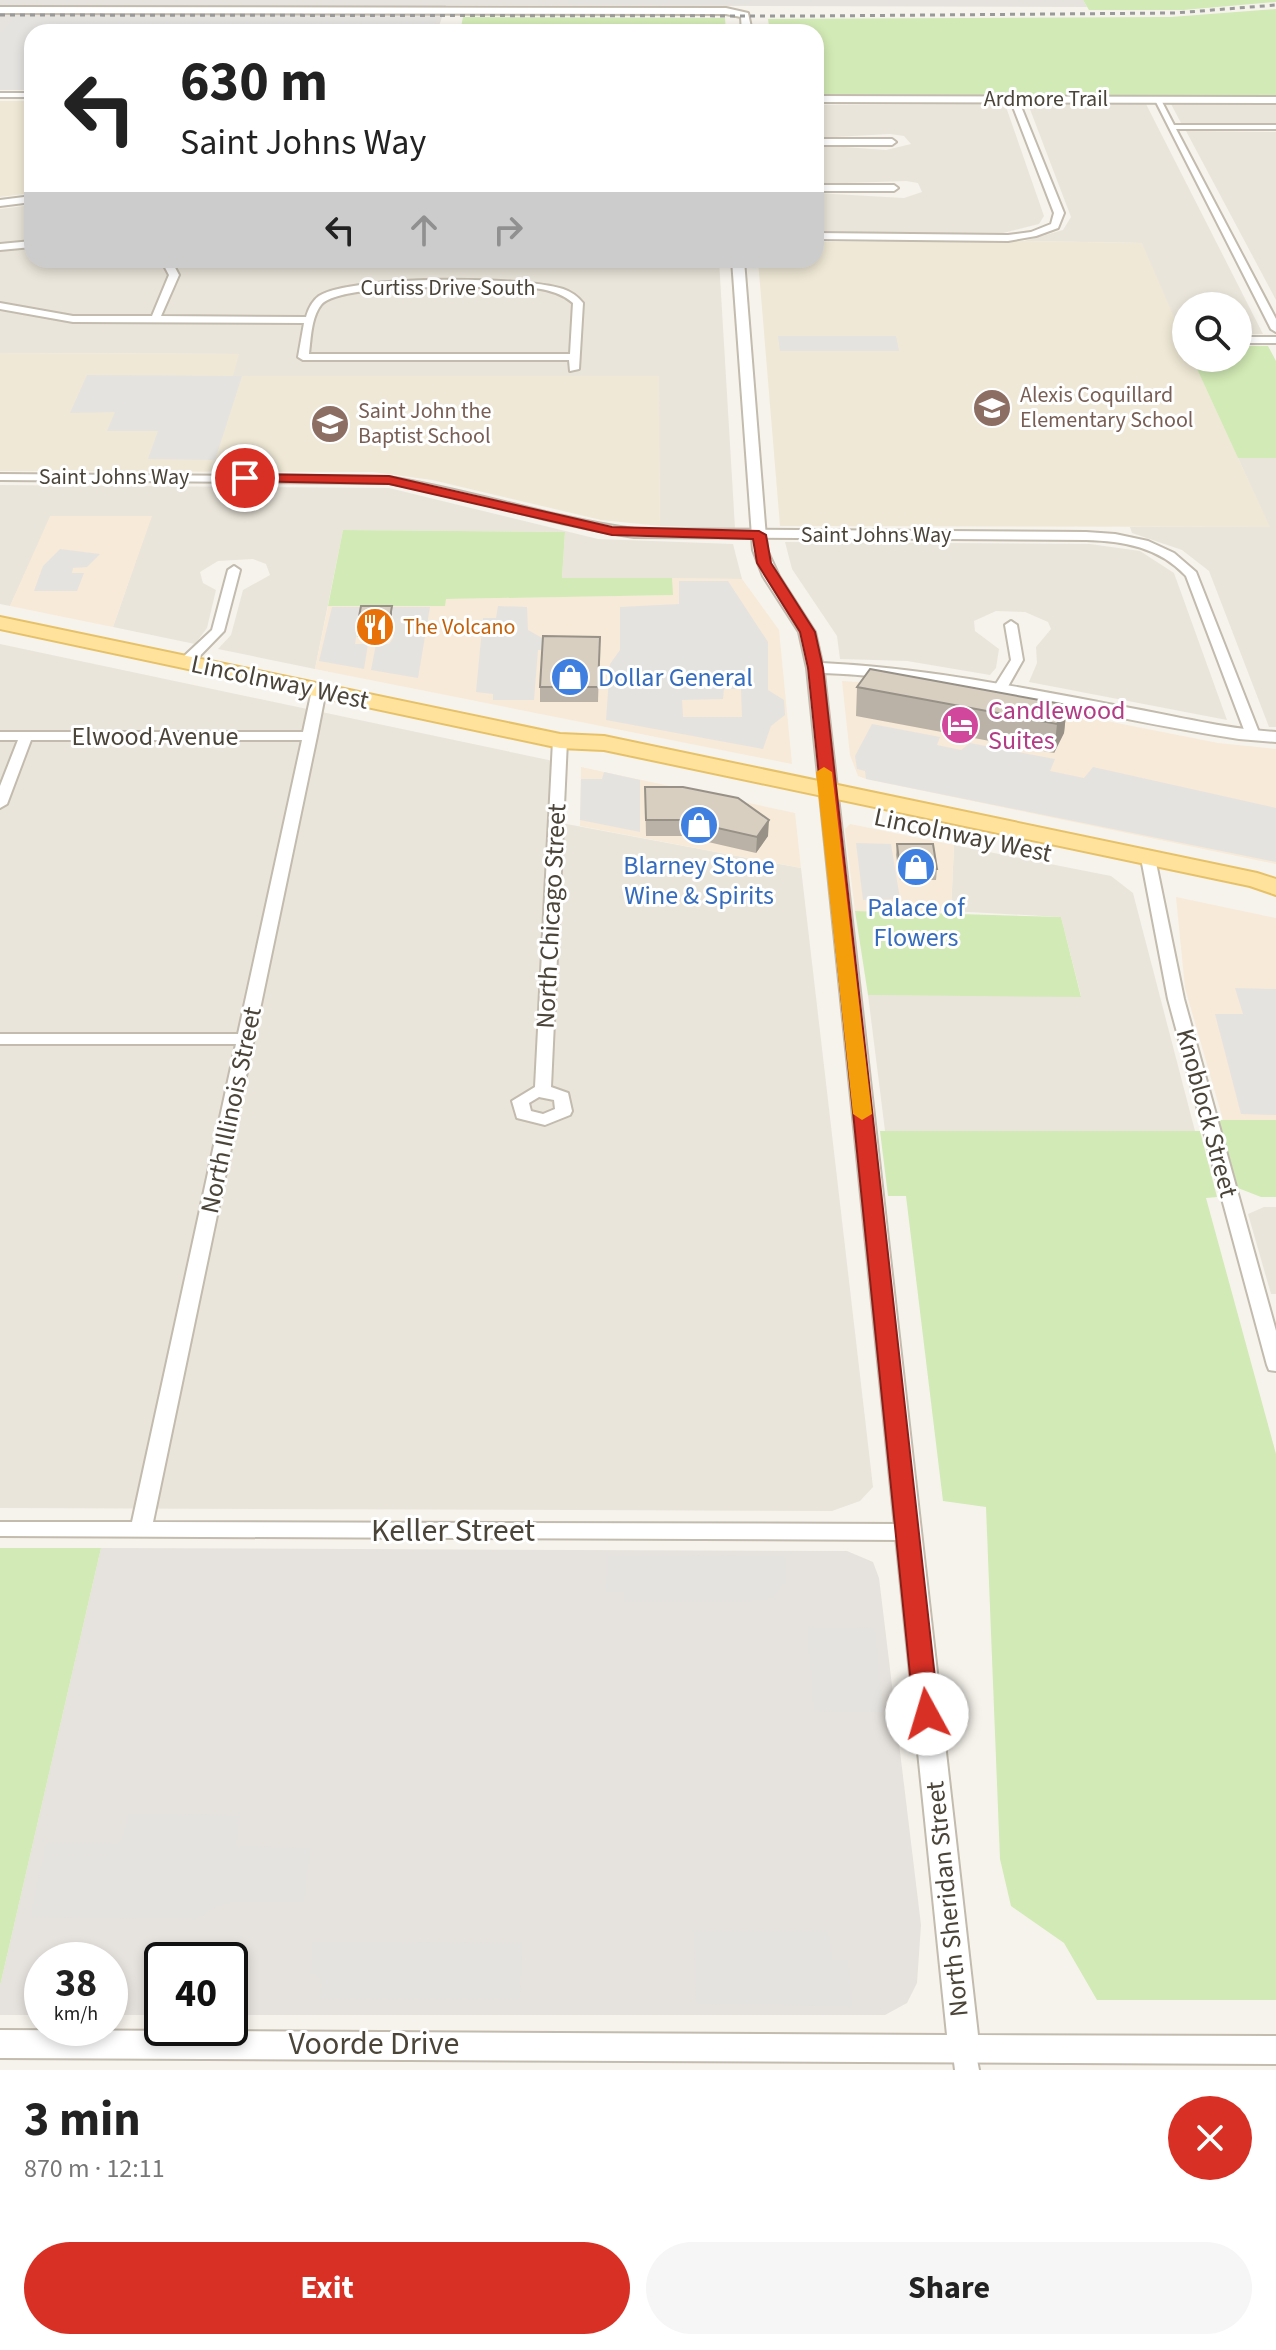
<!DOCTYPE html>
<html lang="en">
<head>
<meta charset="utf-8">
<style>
  body { margin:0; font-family:"Source Sans 3",sans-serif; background:#f6f6f6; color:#222; height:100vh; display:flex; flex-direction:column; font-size:30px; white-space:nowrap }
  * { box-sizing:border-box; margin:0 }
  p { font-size:26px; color:#767676 }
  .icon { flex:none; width:44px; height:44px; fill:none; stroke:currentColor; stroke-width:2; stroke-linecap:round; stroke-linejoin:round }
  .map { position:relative; height:2070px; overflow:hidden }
  .details { display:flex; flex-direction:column; background:#fff; flex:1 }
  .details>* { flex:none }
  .hud { position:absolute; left:24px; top:24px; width:800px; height:244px; border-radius:24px; box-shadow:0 4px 12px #0003; background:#fff; color:#222; overflow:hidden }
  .tools { position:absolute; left:1172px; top:292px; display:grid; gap:16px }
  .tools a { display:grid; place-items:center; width:80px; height:80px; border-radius:50%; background:#fff; box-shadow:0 4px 12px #0003; font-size:40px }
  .speed { position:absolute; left:24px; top:1942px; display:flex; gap:16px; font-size:40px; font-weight:700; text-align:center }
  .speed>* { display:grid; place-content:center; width:104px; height:104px; border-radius:50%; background:#fff; box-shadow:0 4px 12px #0003; line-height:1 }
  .speed small { font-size:20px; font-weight:400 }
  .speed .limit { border:4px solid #111; border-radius:12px; background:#fff; color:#111 }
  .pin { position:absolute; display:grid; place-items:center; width:68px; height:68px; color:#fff; margin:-34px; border:4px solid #fff; border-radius:50%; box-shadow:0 2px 8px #0007 }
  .me { position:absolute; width:88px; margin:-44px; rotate:354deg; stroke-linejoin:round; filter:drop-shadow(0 0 6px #0008) }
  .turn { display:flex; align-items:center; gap:28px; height:168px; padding:0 24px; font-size:36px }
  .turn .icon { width:104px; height:104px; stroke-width:2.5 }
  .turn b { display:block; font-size:56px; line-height:68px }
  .lanes { display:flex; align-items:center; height:76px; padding:0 24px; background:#0003; justify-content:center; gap:40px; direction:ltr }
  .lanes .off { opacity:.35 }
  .round { display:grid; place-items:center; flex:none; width:84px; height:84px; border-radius:42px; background:#f6f6f6 }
  .summary { display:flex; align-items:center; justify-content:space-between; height:136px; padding:0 24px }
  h1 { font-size:48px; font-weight:700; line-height:60px }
  .cta { display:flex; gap:16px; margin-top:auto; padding:16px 24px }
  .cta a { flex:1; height:92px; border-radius:48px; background:#d93025; color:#fff; font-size:32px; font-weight:700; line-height:92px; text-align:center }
  .cta a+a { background:#f6f6f6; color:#222 }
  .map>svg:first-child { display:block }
  .residential { fill:#eae5da }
  .commercial { fill:#f7ead8 }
  .industrial { fill:#e6e2dd }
  .education { fill:#efe8d6 }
  .green { fill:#d2eab5 }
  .parking { fill:#e5e3e0; fill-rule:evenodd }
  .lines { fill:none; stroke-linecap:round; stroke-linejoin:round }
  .minor-casing { stroke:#c2bbae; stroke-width:4 }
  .tertiary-casing { stroke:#c2bbae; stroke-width:4 }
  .primary-casing { stroke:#e6c16a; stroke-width:4 }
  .minor { fill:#fff; fill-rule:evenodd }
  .tertiary { fill:#fff; fill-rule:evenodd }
  .primary { fill:#ffe39c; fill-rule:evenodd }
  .rail { stroke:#9a9a9a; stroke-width:3; stroke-dasharray:5 5; stroke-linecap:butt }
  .wall { fill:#bab2a6 }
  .shaded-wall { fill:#979187 }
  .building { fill:#d8cfc1; stroke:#979187; stroke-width:2 }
  .route { fill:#d93025; stroke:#8d1f18; stroke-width:2 }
  .slow { fill:#f59e0b }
  .labels { text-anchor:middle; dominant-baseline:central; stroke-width:6; stroke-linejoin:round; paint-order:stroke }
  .far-street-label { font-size:22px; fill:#4b4439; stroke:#fff }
  .far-education-label { font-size:22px; fill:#785e54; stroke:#fff; text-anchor:start }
  .far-food-label { font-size:22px; fill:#c56008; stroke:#fff; text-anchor:start }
  .shop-label { font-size:26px; fill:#366cbe; stroke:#fff }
  .street-label { font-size:26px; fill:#4b4439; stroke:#fff }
  .hotel-label { font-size:26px; fill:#b23c85; stroke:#fff; text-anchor:start }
  .near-street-label { font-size:32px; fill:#4b4439; stroke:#fff }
</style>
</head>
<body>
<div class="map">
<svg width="1276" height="2070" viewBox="0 0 1276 2070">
  <rect width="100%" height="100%" fill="#f6f3ec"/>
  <!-- residential -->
  <path class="residential" d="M1005,104L1044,216L1039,224L999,234L816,232V193L904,198L922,192L918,183L906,181L816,184V145L886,150L911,144L904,136L890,134L816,138V105Z
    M1028,104H1146L1263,334H1238V306H1186V334H1180L1141,243L1024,241L1063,230L1071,217Z
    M1171,104L1276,105V124L1181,123Z
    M1186,131L1276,132V300Z
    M32,205V260H719L735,528L660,526L658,376H232L238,354L0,353V209Z
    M1238,458H1276V727H1269L1209,571L1182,550L1132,533L1130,527H1269Z
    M0,485L389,488L598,539L733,544L742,579L562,578L565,532L343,530L315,669L218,649L231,635L243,590L270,575L266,564L253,559L218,561L200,572L203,583L216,590L207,628L195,644L113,627L151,517L51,516L10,606L0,604Z
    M785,542L1090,544L1140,551L1174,573L1227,720L1029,682L1037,663L1036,647L1051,629L1048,622L1025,612L996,611L974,621L975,631L999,649L996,668L990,675L907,661L840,659L837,636L792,569Z
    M0,644L558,762L556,822L801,868L873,1487L860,1501L832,1511L0,1508Z
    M954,845L1111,876L1133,893L1195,1131H885L868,995L1081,996L1061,917L951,911Z
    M1264,1207H1276V1294H1271L1248,1214Z"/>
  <!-- commercial -->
  <path class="commercial" d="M50,516H152L113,627L10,606Z
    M672,578L742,579L779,630L792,764L315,669L328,606H444L446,599L672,595Z
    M842,681L930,686L1218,743L1276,749V864L866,779L858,776L850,755Z
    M581,767L795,813L801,868L580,826Z
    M850,824L954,845L951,911H855L845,829Z
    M1176,897L1276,918V1120H1223L1185,988Z"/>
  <!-- industrial -->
  <path class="industrial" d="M0,0H1083L1087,7L446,5L437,32H32L0,90Z
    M101,1548L847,1551L873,1562L879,1578L921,1925L917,1983L907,2003L885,2015H230V1960H162V2015H110V1960H42V2015H0V1986Z"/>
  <!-- education -->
  <path class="education" d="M0,101H32V193L0,197Z
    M1024,241L1142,243L1186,345V358H1192L1270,527L780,526L758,260H816V242Z
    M0,353L239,354L233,376H659L660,526L601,520L432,480L373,472L0,471Z"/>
  <!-- green -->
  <path class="green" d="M1083,0H1276V2L1183,10H1089Z
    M1276,9V96L816,94V32H770L768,19L1171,17Z
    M463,17L725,18L726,32H460Z
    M1238,346H1268L1276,361V458H1238L1192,358H1238Z
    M343,530L565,532L562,578H672L673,595L446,599L445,606H328Z
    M855,911L1061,917L1081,997L868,995Z
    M1276,1120V1197H1261L1238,1188L1219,1120Z
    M880,1131H1200L1217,1197L1206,1198L1276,1454V2000H1097L1064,1943L1011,1906L1000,1859L986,1507L943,1501L906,1196H888Z
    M0,1548H101L0,1986Z"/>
  <!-- parking -->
  <path class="parking" d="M569,0H750L751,4H569Z
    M14,17H437L433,32H32V90H0V35Z
    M778,336H896L899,351H780Z
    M87,375L232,376H242L215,460L148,459L158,431H107L115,412L70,413Z
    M60,549L100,554L87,567L73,568L72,573H84L77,591H34L43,566Z
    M679,581H728L768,642V690L784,700L785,715L771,726L763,749L606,720L610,664L620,650V607L679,604ZM724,689H741L742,717H683L682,700L723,699Z
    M498,606L527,607L528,630L544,639L599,650H538L534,700H493V694L476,692L483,618H496Z
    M332,607H430L418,678L371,670L376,644H389L394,637L390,634L393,615H360L355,644H368L364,669L319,661Z
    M872,724L940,737L937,745L961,750L970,743L1055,759L1050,771L1084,778L1093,767L1276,808V862L866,779L865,771L857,769L855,756Z
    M604,772L640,780V832L580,820L581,779H602Z
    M856,843L891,844L900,899L863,900Z
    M1235,988L1276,989V1115L1241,1114L1215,1014H1243Z
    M607,1555L785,1556L786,1578L774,1597L760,1601H624V1592H606Z
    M807,1627L875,1628L883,1712L814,1711Z
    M128,1814L240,1815L236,1846L311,1848L304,1902H234L215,1907L198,1919L30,1917L46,1843H117L122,1839Z
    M694,1931H829L833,1960H848L852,2006L696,2004Z
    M313,1942L522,1943L520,1999H320L322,1979L310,1974Z"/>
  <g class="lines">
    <!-- minor casing -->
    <g class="minor-casing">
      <path id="minor" d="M0,93H32V97H0Z
        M1014,97L1018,99L1064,213L1058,228L1036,236L1008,241L816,239V233L1008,235L1031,232L1051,224L1054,213L1010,99Z
        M1154,98H1160L1174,125H1276V129H1176L1276,319V332L1271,329Z
        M816,139H892L896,142L892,145H816Z
        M816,185H894L898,188L894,191H816Z
        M32,241V247L0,250V244Z
        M161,260H171L179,275L161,316L306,317C308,310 312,301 319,296C351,275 525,276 563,289C572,292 577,296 583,303L579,369L570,371L569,360H303L298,357L304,323L73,322L0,309V303L73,316H152L169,275ZM471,287C501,288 549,281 573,303L570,354H309C311,339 311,318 321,305C337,285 443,287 471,287Z
        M1184,337H1186V343L1179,340Z
        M1238,337H1276V343H1238Z
        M0,474L389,477C472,490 551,518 634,529L1086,532L1115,534L1148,541L1174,553L1196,572L1260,735L1253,739L1246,735L1186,576C1159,547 1124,541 1086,540L634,537C551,525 472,497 389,483L0,480Z
        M234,566L240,570L224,631L191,665H181V659L212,630L228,570Z
        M1011,621L1017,625L1023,660L1006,690L1001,691L994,687L1011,660L1005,625Z
        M319,686L326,690L317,736L153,1522L906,1524L913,1527L916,1532L913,1537L906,1540L0,1536V1522H132L236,1044H0V1034H238L302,740H31L7,804L0,808V786L18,740H0V732H303L312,690Z
        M560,737L567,741L551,1087L568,1093L572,1111L570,1115L545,1125L517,1118L512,1101L535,1087L553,741ZM539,1097L554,1100L555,1109L543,1114L531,1111L529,1103Z
        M1148,854L1155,858L1184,999L1276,1331V1371L1269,1370L1267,1365L1168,999L1141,858Z
        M964,2036L973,2039L979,2070H955L952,2047L955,2039Z"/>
    </g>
    <!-- tertiary casing -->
    <g class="tertiary-casing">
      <path id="tertiary" d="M0,7L726,8L748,13L752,32H742L741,17L726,14L0,13Z
        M816,96L1276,97V103L816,102Z
        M32,196V202L0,206V200Z
        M732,260H744L767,550L779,576L815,632L822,663C925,668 1024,688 1125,707C1175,716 1225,729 1276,732V742L1239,739C1100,718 965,679 824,673L978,2035L1276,2036V2064L0,2058V2030L947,2035L807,668L799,632L763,576L753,550Z"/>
    </g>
    <!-- primary casing -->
    <g class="primary-casing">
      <path id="primary" d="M0,617L560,734L604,736L1257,873L1276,879V895L1250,886L604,750L560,748L0,629Z"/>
    </g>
    <!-- minor -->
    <use href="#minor" class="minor"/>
    <!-- tertiary -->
    <use href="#tertiary" class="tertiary"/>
    <!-- primary -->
    <use href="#primary" class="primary"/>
    <!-- rail -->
    <path class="rail" d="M0,15L813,16L1175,13L1276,5"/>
  </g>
  <!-- wall -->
  <path class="wall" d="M392,606V616L388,637H357V627Z
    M600,637L598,702H540V687Z
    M857,687L1067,705L1064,733L1054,753L856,716Z
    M645,787L768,836L756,853L682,836H646Z
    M897,844L937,869L936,880H900L896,855Z"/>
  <!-- shaded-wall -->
  <path class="shaded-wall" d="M392,606V616L388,637V628Z
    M1067,705L1064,733L1054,753L1057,724Z
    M769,820L768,836L756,853L757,837Z"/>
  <!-- building -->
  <path class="building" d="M361,606H392L388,628L357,627Z
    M543,636L600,637L598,687H540Z
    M870,669L1067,705L1057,724L857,687Z
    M645,787H683L738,798L769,820L757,837L682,820H646Z
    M897,844H933L937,869H900Z"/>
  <!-- route -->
  <path class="route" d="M245,474L389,476L612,527L759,531L766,535L771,563L815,632L823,668L939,1714L935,1721L927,1724L918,1721L914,1714L808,668L800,632L757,563L753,539L612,535L389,484L240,481V475Z"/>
  <!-- slow -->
  <path class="slow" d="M824,767L832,772L872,1114L862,1120L853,1114L816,772Z"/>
  <!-- icons -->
  <defs>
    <g id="school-disc" transform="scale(2)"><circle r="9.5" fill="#8d6e63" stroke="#fff"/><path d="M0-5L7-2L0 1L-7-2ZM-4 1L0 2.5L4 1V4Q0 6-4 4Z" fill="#fff"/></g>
    <g id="restaurant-disc" transform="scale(2)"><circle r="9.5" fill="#e8710a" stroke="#fff"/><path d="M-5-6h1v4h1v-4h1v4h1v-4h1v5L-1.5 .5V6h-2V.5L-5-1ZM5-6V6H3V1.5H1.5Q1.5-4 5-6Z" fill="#fff"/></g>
    <g id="shop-disc" transform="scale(2)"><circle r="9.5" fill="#3f7fe0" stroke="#fff"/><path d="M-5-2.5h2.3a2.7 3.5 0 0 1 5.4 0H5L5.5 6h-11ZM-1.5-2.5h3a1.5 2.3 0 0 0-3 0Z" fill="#fff"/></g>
    <g id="hotel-disc" transform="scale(2)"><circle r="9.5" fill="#d1479c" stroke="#fff"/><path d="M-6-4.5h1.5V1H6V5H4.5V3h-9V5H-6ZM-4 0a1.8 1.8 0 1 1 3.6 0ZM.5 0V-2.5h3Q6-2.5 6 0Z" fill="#fff"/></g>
  </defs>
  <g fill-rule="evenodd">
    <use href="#school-disc" x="992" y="408"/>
    <use href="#school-disc" x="330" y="424"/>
    <use href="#restaurant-disc" x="375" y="627"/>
    <use href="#shop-disc" x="570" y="677"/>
    <use href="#hotel-disc" x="960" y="725"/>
    <use href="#shop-disc" x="699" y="825"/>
    <use href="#shop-disc" x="916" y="867"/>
  </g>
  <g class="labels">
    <!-- far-street labels -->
    <g class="far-street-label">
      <text x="1046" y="99">Ardmore Trail</text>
      <text x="448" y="288">Curtiss Drive South</text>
      <text x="114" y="477">Saint Johns Way</text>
      <text x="876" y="535">Saint Johns Way</text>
    </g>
    <!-- far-education labels -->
    <g class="far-education-label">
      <text x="1020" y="395">Alexis Coquillard<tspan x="1020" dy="25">Elementary School</tspan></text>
      <text x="358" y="411">Saint John the<tspan x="358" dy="25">Baptist School</tspan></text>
    </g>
    <!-- far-food labels -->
    <g class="far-food-label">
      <text x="403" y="627">The Volcano</text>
    </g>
    <!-- shop labels -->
    <g class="shop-label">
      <text x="598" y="677" text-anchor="start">Dollar General</text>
      <text x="699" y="865">Blarney Stone<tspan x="699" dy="30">Wine &amp; Spirits</tspan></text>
      <text x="916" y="907">Palace of<tspan x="916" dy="30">Flowers</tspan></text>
    </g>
    <!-- street labels -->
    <g class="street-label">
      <text transform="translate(280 682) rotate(12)">Lincolnway West</text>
      <text x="155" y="736">Elwood Avenue</text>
      <text transform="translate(963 835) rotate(12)">Lincolnway West</text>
      <text transform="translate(551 916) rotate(-87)">North Chicago Street</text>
      <text transform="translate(231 1110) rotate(-78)">North Illinois Street</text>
      <text transform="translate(1207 1113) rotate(75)">Knoblock Street</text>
      <text transform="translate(947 1899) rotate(-96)">North Sheridan Street</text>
    </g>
    <!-- hotel labels -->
    <g class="hotel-label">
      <text x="988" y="710">Candlewood<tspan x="988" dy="30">Suites</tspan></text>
    </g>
    <!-- near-street labels -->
    <g class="near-street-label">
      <text x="453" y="1531">Keller Street</text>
      <text x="374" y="2044">Voorde Drive</text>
    </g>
  </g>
</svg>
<div class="tools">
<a><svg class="icon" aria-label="search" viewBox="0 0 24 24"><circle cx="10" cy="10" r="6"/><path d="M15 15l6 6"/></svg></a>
</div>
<div class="speed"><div>38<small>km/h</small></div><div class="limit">40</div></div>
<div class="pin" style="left:245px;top:478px;background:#d93025"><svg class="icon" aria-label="arrive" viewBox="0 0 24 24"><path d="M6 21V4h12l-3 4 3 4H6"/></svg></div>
<svg class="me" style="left:927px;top:1714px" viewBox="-20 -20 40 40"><circle r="19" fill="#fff"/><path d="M0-13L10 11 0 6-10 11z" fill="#d93025"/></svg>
<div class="hud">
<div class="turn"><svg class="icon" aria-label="left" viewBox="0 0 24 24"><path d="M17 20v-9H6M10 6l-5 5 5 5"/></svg><div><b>630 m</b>Saint Johns Way</div></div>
<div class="lanes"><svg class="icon" aria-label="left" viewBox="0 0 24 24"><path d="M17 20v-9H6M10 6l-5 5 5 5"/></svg><svg class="icon off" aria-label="ahead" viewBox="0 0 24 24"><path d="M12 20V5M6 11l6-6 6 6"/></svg><svg class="icon off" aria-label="right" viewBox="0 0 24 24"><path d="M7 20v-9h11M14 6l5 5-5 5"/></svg></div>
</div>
</div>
<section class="details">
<div class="summary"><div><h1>3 min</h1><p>870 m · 12:11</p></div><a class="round" style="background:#d93025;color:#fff"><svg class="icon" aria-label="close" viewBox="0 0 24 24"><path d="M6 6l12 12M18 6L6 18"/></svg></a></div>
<div class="cta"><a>Exit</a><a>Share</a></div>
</section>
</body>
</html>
